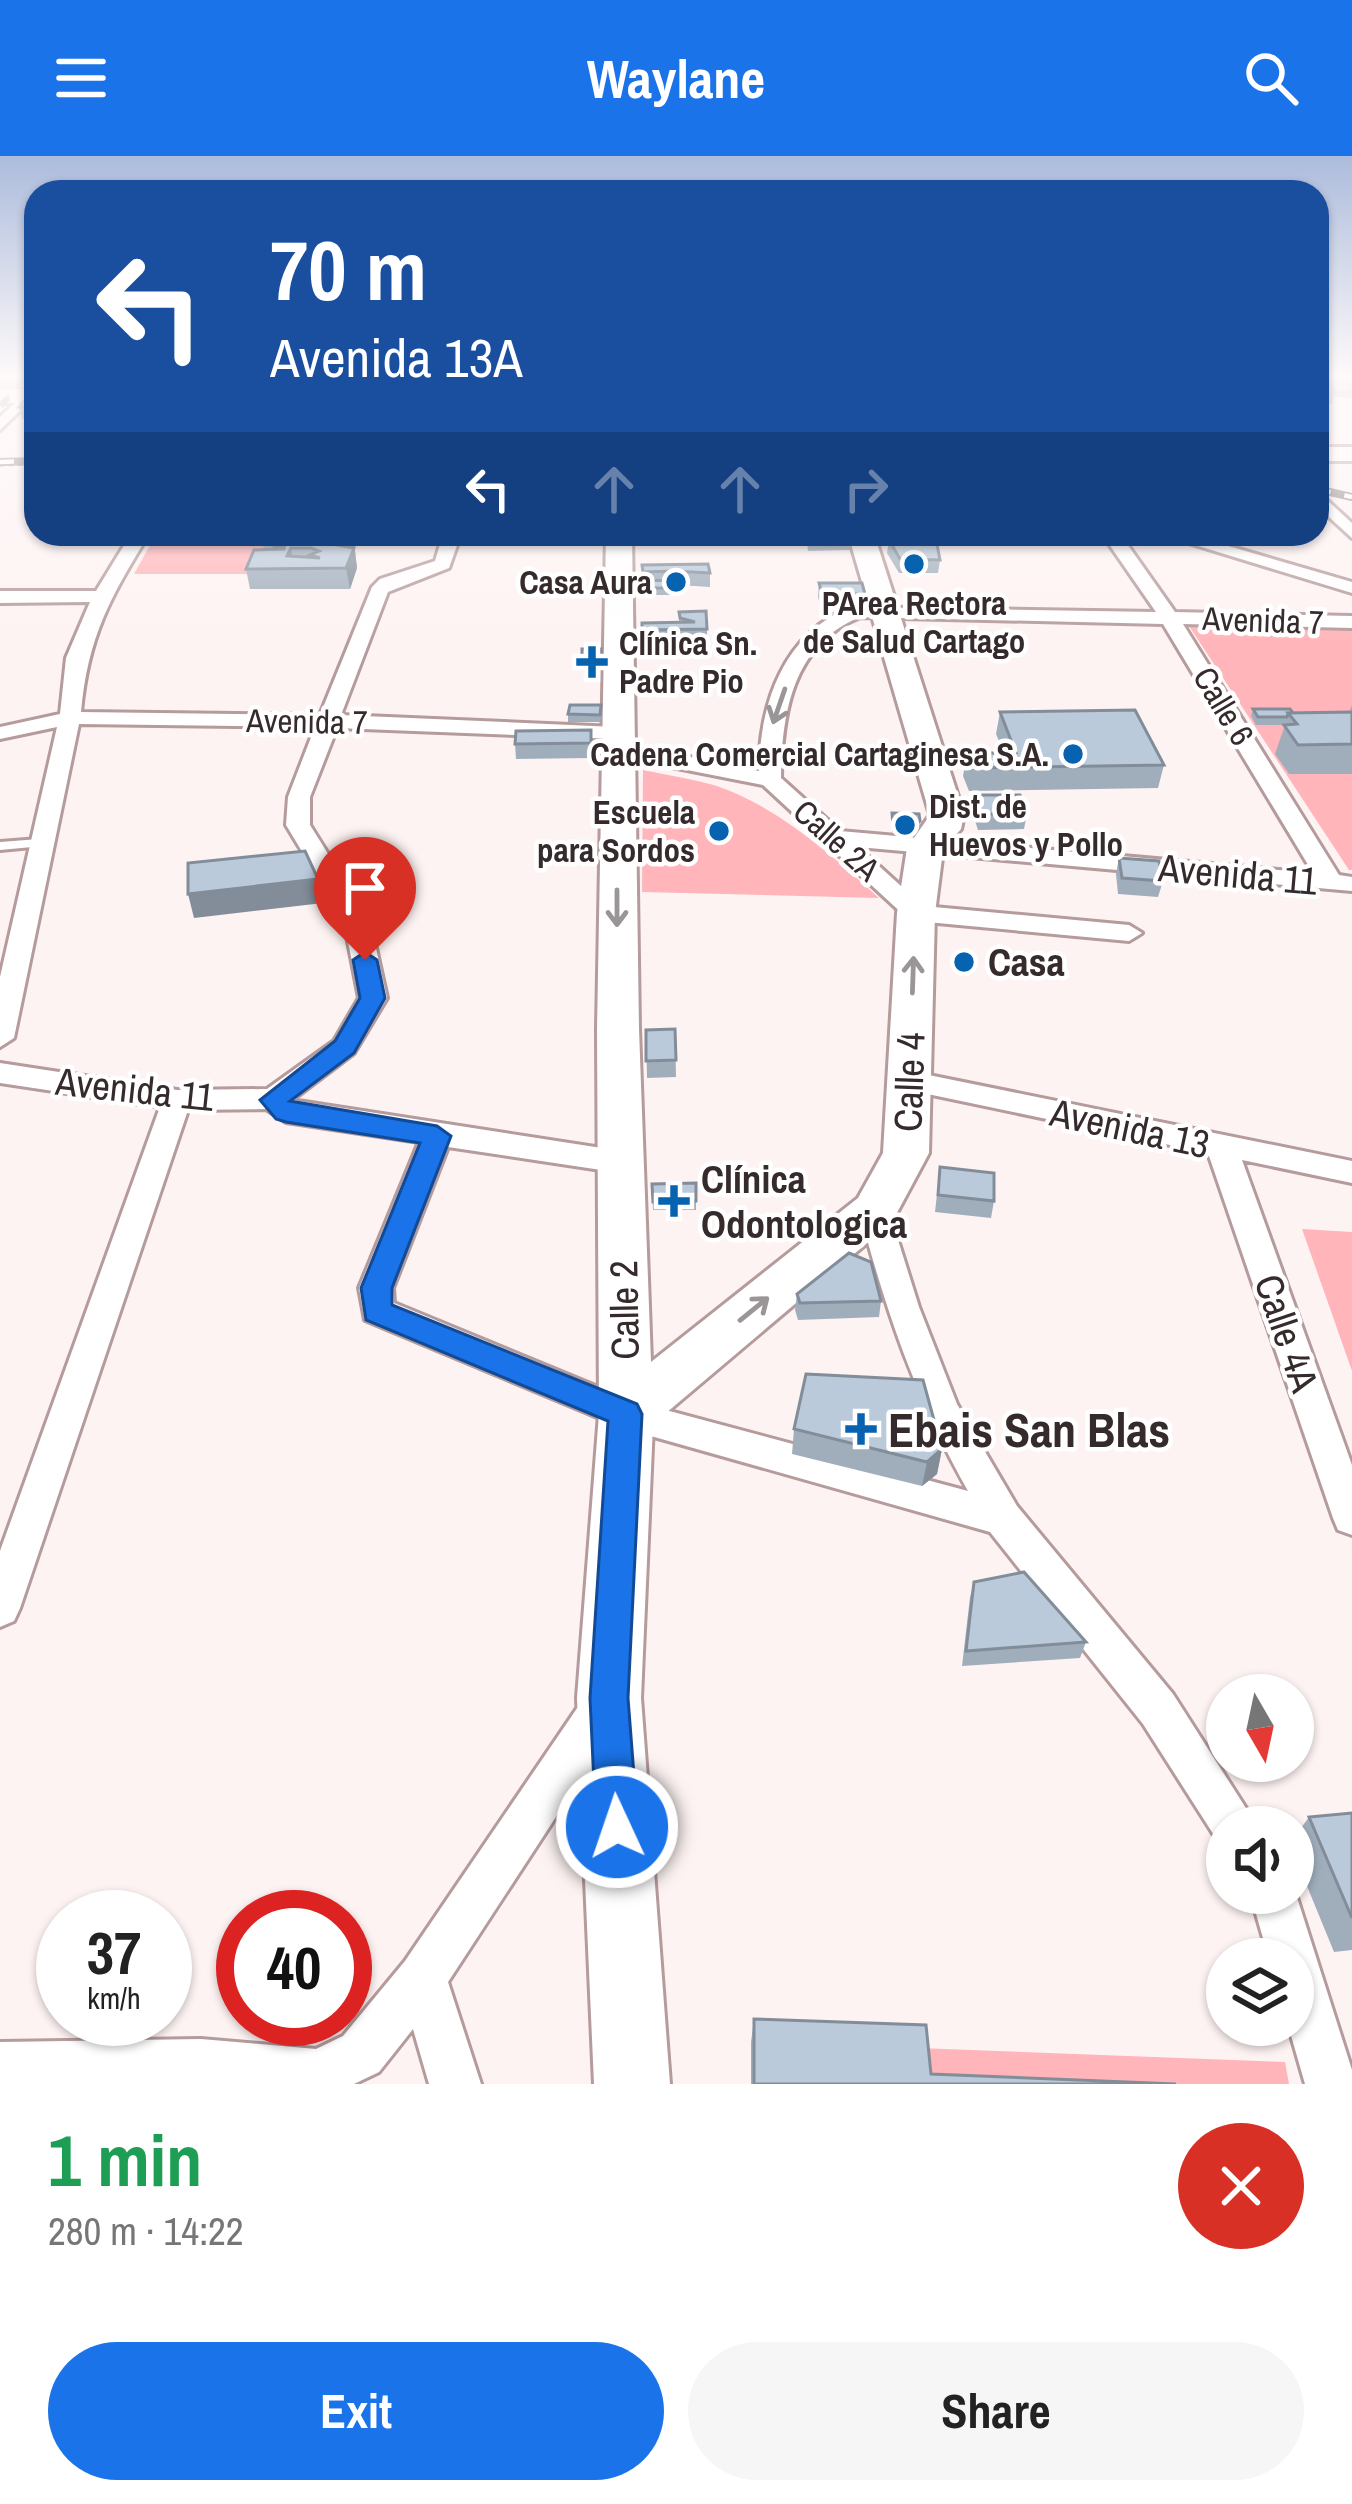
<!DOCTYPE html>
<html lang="en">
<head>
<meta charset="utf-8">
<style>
  body { margin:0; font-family:"Archivo Narrow",sans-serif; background:#f6f6f6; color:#222; height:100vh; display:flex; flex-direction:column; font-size:45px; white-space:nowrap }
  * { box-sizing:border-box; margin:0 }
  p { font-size:39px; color:#767676 }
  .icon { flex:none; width:66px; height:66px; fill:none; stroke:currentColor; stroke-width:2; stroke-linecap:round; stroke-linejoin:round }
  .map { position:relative; height:1928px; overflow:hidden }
  .drawer { display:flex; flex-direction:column; background:#fff; flex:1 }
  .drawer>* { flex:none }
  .top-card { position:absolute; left:24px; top:24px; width:1305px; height:366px; border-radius:36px; box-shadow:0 3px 9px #0004; background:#1a4fa0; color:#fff; overflow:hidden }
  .needle { width:78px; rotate:171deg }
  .controls { position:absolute; left:1206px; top:1518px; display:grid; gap:24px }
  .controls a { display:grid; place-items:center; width:108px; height:108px; border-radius:50%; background:#fff; box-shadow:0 3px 9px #0004; font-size:60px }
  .speed { position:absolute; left:36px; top:1734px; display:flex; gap:24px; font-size:60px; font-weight:700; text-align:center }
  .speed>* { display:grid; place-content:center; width:156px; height:156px; border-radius:50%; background:#fff; box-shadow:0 3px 9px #0004; line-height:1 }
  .speed small { font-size:30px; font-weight:400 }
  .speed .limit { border:18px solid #d22; background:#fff; color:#111 }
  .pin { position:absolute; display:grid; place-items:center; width:102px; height:102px; color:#fff; margin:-123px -51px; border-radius:50% 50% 50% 0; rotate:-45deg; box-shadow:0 0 12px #0007 }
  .pin .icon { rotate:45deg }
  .me { position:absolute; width:132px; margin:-66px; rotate:357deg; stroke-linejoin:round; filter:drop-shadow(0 0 9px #0008) }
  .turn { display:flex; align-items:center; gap:42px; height:252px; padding:0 48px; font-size:54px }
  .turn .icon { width:156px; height:156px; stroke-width:2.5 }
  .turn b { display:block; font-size:84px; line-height:102px }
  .lanes { display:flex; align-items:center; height:114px; padding:0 48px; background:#0003; justify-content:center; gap:60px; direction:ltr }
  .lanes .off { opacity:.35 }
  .round { display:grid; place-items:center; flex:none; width:126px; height:126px; border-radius:63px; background:#f6f6f6 }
  .headline { display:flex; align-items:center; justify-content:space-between; height:204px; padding:0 48px }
  h1 { font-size:72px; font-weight:800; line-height:90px; color:#1e9e55 }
  .primary-button { display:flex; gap:24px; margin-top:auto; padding:24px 48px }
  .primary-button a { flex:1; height:138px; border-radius:72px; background:#1a73e8; color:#fff; font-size:48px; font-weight:800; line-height:138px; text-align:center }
  .primary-button a+a { background:#f6f6f6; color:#222 }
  header { display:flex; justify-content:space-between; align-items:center; height:156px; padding:0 48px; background:#1a73e8; color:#fff; font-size:54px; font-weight:800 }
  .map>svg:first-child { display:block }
  .green { fill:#ffb5b9 }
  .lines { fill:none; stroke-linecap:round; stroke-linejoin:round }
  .lane-casing { stroke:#b59b9c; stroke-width:6 }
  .street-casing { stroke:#b59b9c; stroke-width:6 }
  .secondary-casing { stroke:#b59b9c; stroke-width:6 }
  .primary-casing { stroke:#b59b9c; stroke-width:6 }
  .path { stroke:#a09596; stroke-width:3; stroke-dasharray:4.5 4.5; stroke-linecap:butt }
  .lane { fill:#fff; fill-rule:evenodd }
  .street { fill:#fff; fill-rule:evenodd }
  .secondary { fill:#fff; fill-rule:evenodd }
  .primary { fill:#fff; fill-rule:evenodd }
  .rail-casing { stroke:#8d8283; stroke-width:8 }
  .rail { stroke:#fff; stroke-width:4.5; stroke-dasharray:14; stroke-linecap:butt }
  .wall { fill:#a0aebc }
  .shaded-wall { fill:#828d99 }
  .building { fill:#bacadb; stroke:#828d99; stroke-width:3; fill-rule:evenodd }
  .oneway { stroke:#9a9596 }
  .route { fill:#1a73e8; stroke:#114b97; stroke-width:3 }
  .poi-dot { fill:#0762b0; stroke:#fff; stroke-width:4.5 }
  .labels { text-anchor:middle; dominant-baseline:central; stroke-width:9; stroke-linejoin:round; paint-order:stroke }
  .far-poi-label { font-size:33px; font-weight:bold; fill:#362b2c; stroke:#fff; text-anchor:end }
  .far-street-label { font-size:33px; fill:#362b2c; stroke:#fff }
  .street-label { font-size:39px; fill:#362b2c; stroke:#fff }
  .poi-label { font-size:39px; font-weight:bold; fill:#362b2c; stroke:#fff; text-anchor:start }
  .near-poi-label { font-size:48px; font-weight:bold; fill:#362b2c; stroke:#fff; text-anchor:start }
</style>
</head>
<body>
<header><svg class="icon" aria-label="menu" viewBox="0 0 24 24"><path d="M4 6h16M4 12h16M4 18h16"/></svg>Waylane<svg class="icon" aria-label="search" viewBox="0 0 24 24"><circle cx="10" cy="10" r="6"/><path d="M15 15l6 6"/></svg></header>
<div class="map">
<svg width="1352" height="1928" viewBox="0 0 1352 1928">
  <rect width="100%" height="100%" fill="#fef3f3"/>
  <!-- green -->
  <path class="green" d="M249,378H281L249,418H134L150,389L245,386Z
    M1189,470L1352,473V714H1349Z
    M643,614C667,619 693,623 717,630C778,651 832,699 879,742L642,736Z
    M1302,1073L1352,1076V1215Z
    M918,1892L1285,1906L1289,1928H921Z"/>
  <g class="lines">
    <!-- lane casing -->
    <g class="lane-casing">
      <path id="lane" d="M331,378H456L452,381L335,382Z
        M39,683L43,684V690L0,694V686Z"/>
    </g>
    <!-- street casing -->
    <g class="street-casing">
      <path id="street" d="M36,227V239L0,274V261Z
        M1317,335L1352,367V382L1317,350Z
        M131,378H149C110,442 88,480 81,556L320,559L372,431L380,423L435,405L443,378H461L449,412L388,436L341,559L616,571L627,577L616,583L337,572L310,641V669L370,765L387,842L354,897L292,944L621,995L632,998L636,1006L632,1014L621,1017L448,991L393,1132L394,1147L632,1245L968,1335C915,1241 887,1158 859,1054L864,1046H886L919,1151L957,1248L1017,1350L1173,1538L1258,1671H1227V1690L1219,1687L1143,1568L990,1376L626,1273L365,1164L359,1132L419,986L286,966L266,953L188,954L20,1452L14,1465L0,1471V1395L160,951L0,927V907L177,934L267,933L334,885L359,842L344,765L286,669L288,641L315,571L79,568L14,882L0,891V821L57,571L0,583V571L60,558L66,502L90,446L0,447V435H96Z
        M1102,378H1120L1175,456L1352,460V472L1183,468L1339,719L1352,721V735L858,691L923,750L1129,769L1142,777L1129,785L916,765L907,762L763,629L616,600L605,593L616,586L759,615C760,547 783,479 850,451L1156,456ZM860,461L1163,468L1313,717L840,675L781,622C782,558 792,489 860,461Z
        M1159,378H1187L1352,426V437Z
        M909,915L1352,1005V1027L1242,1004L1352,1309V1379L1338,1374L1333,1362L1208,997L899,932L894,925L899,918Z
        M599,1536L614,1542L621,1557L614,1572L448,1826L481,1928H429L413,1873L379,1916L354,1928H0V1886L201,1883L316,1893L343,1880L405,1805L584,1542Z
        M1293,1729L1352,1914V1928H1305L1288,1869H1293V1803H1269L1250,1737H1293Z"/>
    </g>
    <!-- secondary casing -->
    <g class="secondary-casing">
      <path id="secondary" d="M1317,291H1352V305H1317Z
        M606,378H632L639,873L651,1206L858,1042L883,997L897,757L907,692L930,659L848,378H874L964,659L961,673L943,694L935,757L929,997L892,1066L653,1268L641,1542L670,1928H594L577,1542L599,1258L597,873Z"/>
    </g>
    <!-- primary casing -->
    <g class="primary-casing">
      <path id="primary" d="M0,233H36V247H0Z"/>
    </g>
    <!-- path -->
    <path class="path" d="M0,309L36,308"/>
    <!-- lane -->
    <use href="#lane" class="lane"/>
    <!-- street -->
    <use href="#street" class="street"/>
    <!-- secondary -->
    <use href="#secondary" class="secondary"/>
    <!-- primary -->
    <use href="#primary" class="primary"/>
    <!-- rail casing -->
    <g class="rail-casing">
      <path id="rail" d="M0,306L36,305
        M1317,333L1352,341"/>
    </g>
    <!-- rail -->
    <use href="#rail" class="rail"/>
  </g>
  <!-- wall -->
  <path class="wall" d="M0,222H26L16,233H0Z
    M1320,222H1348L1347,227H1326Z
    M1317,227L1352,228V242L1334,241L1332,248H1317Z
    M36,232V263H22L19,251Z
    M271,378H353L357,412L350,433H250L246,413L264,393L261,382Z
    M806,378H850V394L808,395Z
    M889,384L940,404L938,417H899L887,397Z
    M642,409L710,417V431L679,429V439H640L639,424H643Z
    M819,427L865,438L864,451L821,452L818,441Z
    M679,456L707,473V500L643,501L642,467L679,466Z
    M582,493H601V512H582Z
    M1352,549V618H1289L1275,598L1285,569H1256L1251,560L1253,553L1293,557L1349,556Z
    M1000,556L1164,609L1158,632L969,635L963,620L967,597H1004L996,578Z
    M602,557L600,566H568V558Z
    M591,574L592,602L516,603L515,588Z
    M975,639L1027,658L1024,673L978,674L972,655Z
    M892,657L920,665L919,672L913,677L892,676Z
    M1119,702L1163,725L1158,741L1118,738L1116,718Z
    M675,873L676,921L647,922L646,874Z
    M940,1011L994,1045L991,1062L935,1056Z
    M696,1027V1054H653L652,1028Z
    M797,1138L881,1145L879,1161L798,1164L795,1154Z
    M794,1273L942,1293L937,1318L922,1330L792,1298Z
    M974,1426L1086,1486L1080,1502L962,1510L970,1441Z
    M1352,1657V1794L1334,1796L1293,1696V1683L1309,1661Z
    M754,1863L931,1918L1176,1928H751V1886Z"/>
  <!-- shaded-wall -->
  <path class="shaded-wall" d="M13,222H26L16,233Z
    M8,238L10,244L2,252L0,246Z
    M293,378H307L308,386L291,393L294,413L274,399L272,386Z
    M347,378H353L357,412L350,433L346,412L341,409L337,381Z
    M318,723L323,747L194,762L188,738Z
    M942,1293L937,1318L922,1330L927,1306Z"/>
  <!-- building -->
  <path class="building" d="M1317,227H1325L1336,236L1317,237Z
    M1327,228H1352V236H1335Z
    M34,232H36V251H19Z
    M271,378H293L272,386L261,382Z
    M310,378H347L337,381V389L354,392L346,412L246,413L254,394L284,393L285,387ZM291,392H311L319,395L310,399L320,402L287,400Z
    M808,378H850L851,381L809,382Z
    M936,383L940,404L900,403L889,384Z
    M708,408L710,417L674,415L643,416L642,409Z
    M639,424L679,425V432H640Z
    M819,427H862L865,438H822Z
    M706,455L707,473L642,474V467L695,466L680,462L679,456Z
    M582,493H601V504L582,505Z
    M570,549H601L600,559L568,558Z
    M1253,553H1290L1293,557H1288L1287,561H1258Z
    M1135,554L1164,609L972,612L967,597H1016L1000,556Z
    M1352,556V588L1298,589L1284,569L1297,568L1288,557Z
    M591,574V587L515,588L516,575Z
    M975,639H1020L1027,658H981Z
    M892,657L919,658L920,665L914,669H893Z
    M305,695L318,723L188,738V707Z
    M1119,702L1159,705L1163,725L1122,722Z
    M675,873L676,904L646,905V874Z
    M940,1011L994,1017V1045L938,1039Z
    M696,1027V1045L653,1046L652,1028Z
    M849,1097L871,1106L881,1145L800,1147L797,1138Z
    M806,1218L923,1224L942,1293L927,1306L794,1273Z
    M1024,1416L1086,1486L966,1495L974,1426Z
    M1352,1657V1762L1309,1661Z
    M754,1863L926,1869L931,1918L1176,1928H754Z"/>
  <!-- one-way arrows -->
  <defs><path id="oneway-shaft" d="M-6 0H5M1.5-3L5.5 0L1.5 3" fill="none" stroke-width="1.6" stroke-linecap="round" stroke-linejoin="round" transform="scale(3)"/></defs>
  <g class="oneway">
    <use href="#oneway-shaft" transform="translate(779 550) rotate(109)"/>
    <use href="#oneway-shaft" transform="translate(617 752) rotate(90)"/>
    <use href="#oneway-shaft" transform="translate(913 819) rotate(-88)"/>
    <use href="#oneway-shaft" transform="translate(754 1153) rotate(-39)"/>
  </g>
  <!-- sky -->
  <linearGradient id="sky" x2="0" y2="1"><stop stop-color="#acbcdc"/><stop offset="0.45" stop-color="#fffafa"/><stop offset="1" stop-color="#fffafa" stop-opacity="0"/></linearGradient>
  <rect width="1352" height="492" fill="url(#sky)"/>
  <!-- route -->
  <path class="route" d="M365,796L377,804L385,842L354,897L290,945L437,970L451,980L392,1132V1149L637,1248L642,1258L628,1542L638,1671L631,1686L617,1692L602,1686L596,1671L590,1542L608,1265L366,1164L361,1132L420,987L286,966L276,963L260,944L335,885L360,842L353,804Z"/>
  <!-- markers -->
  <g class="poi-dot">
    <circle cx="914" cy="408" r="12"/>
    <circle cx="676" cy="426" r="12"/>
    <path d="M586 488h12v12h12v12h-12v12h-12v-12h-12v-12h12z"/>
    <circle cx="1073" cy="598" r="12"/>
    <circle cx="905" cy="669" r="12"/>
    <circle cx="719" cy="675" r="12"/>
    <circle cx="964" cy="806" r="12"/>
    <path d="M668 1027h12v12h12v12h-12v12h-12v-12h-12v-12h12z"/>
    <path d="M855 1255h12v12h12v12h-12v12h-12v-12h-12v-12h12z"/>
  </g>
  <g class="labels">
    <!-- far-poi labels -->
    <g class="far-poi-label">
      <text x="652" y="426">Casa Aura</text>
      <text x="914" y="447" text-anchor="middle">PArea Rectora<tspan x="914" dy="38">de Salud Cartago</tspan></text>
      <text x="619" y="487" text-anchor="start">Clínica Sn.<tspan x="619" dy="38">Padre Pio</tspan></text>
      <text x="1049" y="598">Cadena Comercial Cartaginesa S.A.</text>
      <text x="929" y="650" text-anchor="start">Dist. de<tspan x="929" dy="38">Huevos y Pollo</tspan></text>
      <text x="695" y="656">Escuela<tspan x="695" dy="38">para Sordos</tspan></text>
    </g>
    <!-- far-street labels -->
    <g class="far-street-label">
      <text transform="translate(1263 464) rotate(2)">Avenida 7</text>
      <text transform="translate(1224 550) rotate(59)">Calle 6</text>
      <text transform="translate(307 565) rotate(1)">Avenida 7</text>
      <text transform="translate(837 684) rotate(42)">Calle 2A</text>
    </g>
    <!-- street labels -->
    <g class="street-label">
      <text transform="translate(1238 718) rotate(5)">Avenida 11</text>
      <text transform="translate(909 926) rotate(-88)">Calle 4</text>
      <text transform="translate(135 933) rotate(6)">Avenida 11</text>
      <text transform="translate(1130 972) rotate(12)">Avenida 13</text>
      <text transform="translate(624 1154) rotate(-91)">Calle 2</text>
      <text transform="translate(1287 1177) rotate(71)">Calle 4A</text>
    </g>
    <!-- poi labels -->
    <g class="poi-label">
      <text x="988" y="806">Casa</text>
      <text x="701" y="1023">Clínica<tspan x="701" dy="45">Odontologica</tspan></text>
    </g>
    <!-- near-poi labels -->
    <g class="near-poi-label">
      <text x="888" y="1273">Ebais San Blas</text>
    </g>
  </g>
</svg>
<div class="controls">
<a><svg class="needle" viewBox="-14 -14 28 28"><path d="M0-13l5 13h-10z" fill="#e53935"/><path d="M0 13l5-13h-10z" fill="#767676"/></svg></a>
<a><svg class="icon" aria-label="sound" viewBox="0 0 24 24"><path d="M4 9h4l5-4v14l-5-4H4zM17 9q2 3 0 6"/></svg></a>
<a><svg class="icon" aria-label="layers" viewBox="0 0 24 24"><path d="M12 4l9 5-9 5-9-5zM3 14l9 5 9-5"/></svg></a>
</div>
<div class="speed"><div>37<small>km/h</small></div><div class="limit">40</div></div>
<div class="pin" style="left:365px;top:804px;background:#d93025"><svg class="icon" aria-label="arrive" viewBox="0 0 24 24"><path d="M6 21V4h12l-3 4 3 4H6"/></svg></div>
<svg class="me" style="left:617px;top:1671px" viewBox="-20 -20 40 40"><circle r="17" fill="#1a73e8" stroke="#fff" stroke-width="3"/><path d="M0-11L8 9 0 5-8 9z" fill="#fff"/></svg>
<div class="top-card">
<div class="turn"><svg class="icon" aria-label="left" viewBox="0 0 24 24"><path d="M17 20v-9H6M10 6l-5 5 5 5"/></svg><div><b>70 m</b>Avenida 13A</div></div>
<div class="lanes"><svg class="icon" aria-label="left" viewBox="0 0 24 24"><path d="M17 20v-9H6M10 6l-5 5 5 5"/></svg><svg class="icon off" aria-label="ahead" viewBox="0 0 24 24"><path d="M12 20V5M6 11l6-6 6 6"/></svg><svg class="icon off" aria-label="ahead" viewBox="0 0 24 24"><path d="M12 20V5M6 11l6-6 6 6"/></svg><svg class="icon off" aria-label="right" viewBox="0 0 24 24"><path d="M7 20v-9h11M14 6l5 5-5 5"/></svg></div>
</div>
</div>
<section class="drawer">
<div class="headline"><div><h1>1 min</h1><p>280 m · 14:22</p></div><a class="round" style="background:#d93025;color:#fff"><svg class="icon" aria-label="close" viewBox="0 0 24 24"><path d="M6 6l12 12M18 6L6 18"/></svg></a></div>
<div class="primary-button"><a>Exit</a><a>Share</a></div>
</section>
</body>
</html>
